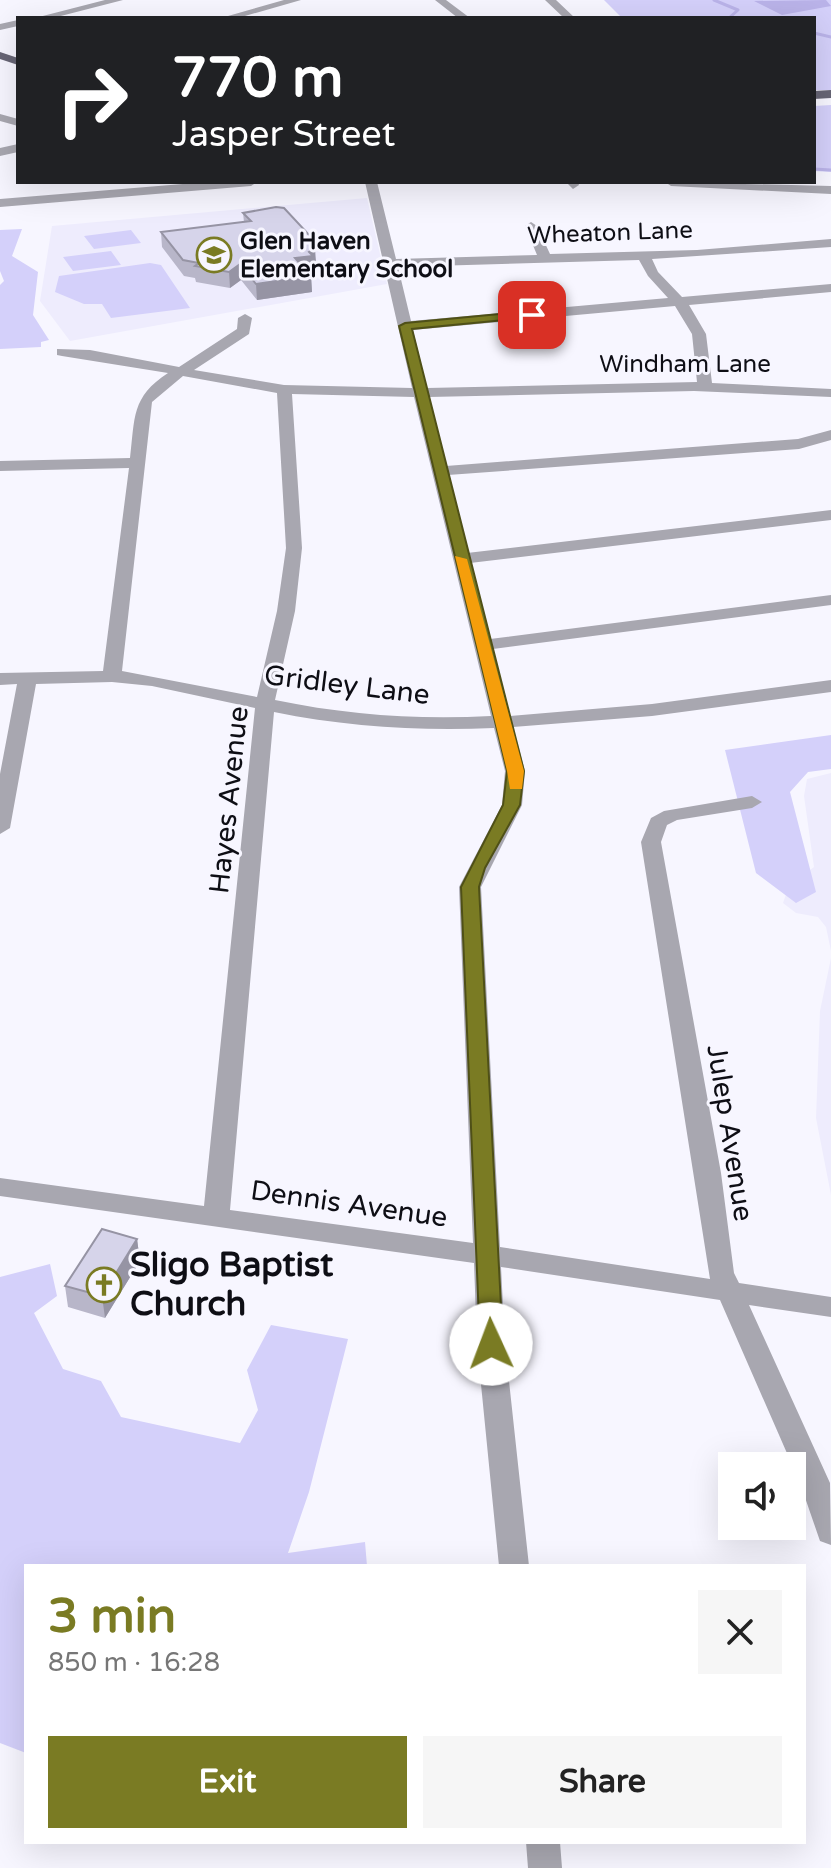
<!DOCTYPE html>
<html lang="en">
<head>
<meta charset="utf-8">
<style>
  body { margin:0; font-family:"Varela Round",sans-serif; background:#f6f6f6; color:#222; height:100vh; display:flex; flex-direction:column; font-size:30px; white-space:nowrap }
  * { box-sizing:border-box; margin:0 }
  p { font-size:26px; color:#767676 }
  .icon { flex:none; width:44px; height:44px; fill:none; stroke:currentColor; stroke-width:2; stroke-linecap:round; stroke-linejoin:round }
  .map { position:relative; flex:1; overflow:hidden }
  .side { position:absolute; left:24px; top:1564px; width:782px; height:280px; display:flex; flex-direction:column; background:#fff; border-radius:0px; box-shadow:0 8px 32px #0002 }
  .side>* { flex:none }
  .guide { position:absolute; left:16px; top:16px; width:800px; height:168px; border-radius:0px; box-shadow:0 8px 32px #0002; background:#202124; color:#fff; overflow:hidden }
  .tools { position:absolute; left:718px; top:1452px; display:grid; gap:16px }
  .tools a { display:grid; place-items:center; width:88px; height:88px; border-radius:0px; background:#fff; box-shadow:0 8px 32px #0002; font-size:40px }
  .pin { position:absolute; display:grid; place-items:center; width:68px; height:68px; color:#fff; margin:-34px; border-radius:16px; box-shadow:0 4px 12px #0006 }
  .me { position:absolute; width:88px; margin:-44px; rotate:358deg; stroke-linejoin:round; filter:drop-shadow(0 0 6px #0008) }
  .turn { display:flex; align-items:center; gap:28px; height:168px; padding:0 24px; font-size:36px }
  .turn .icon { width:104px; height:104px; stroke-width:2.5 }
  .turn b { display:block; font-size:56px; line-height:68px }
  .round { display:grid; place-items:center; flex:none; width:84px; height:84px; border-radius:0px; background:#f6f6f6 }
  .headline { display:flex; align-items:center; justify-content:space-between; height:136px; padding:0 24px }
  h1 { font-size:48px; font-weight:800; line-height:60px; color:#7a7b23 }
  .button { display:flex; gap:16px; margin-top:auto; padding:16px 24px }
  .button a { flex:1; height:92px; border-radius:0px; background:#7a7b23; color:#fff; font-size:32px; font-weight:800; line-height:92px; text-align:center }
  .button a+a { background:#f6f6f6; color:#222 }
  .map>svg:first-child { display:block }
  .built { fill:#eeecfd }
  .green { fill:#d4d0fa }
  .water { fill:#bab3e9 }
  .lines { fill:none; stroke-linecap:round; stroke-linejoin:round }
  .stream { stroke:#bab3e9; stroke-width:3 }
  .minor { fill:#a8a7b0; fill-rule:evenodd }
  .major { fill:#676575; fill-rule:evenodd }
  .wall { fill:#b8b6c9 }
  .shaded-wall { fill:#9694a4 }
  .building { fill:#d6d4ea; stroke:#9694a4; stroke-width:2 }
  .route { fill:#7a7b23; stroke:#4f5017; stroke-width:2 }
  .slow { fill:#f59e0b }
  .labels { text-anchor:middle; dominant-baseline:central; stroke-width:6; stroke-linejoin:round; paint-order:stroke }
  .far-street-label { font-size:24px; fill:#0e0e15; stroke:#f7f6ff }
  .far-poi-label { font-size:24px; font-weight:bold; fill:#0e0e15; stroke:#f7f6ff; text-anchor:start }
  .street-label { font-size:28px; fill:#0e0e15; stroke:#f7f6ff }
  .near-poi-label { font-size:34px; font-weight:bold; fill:#0e0e15; stroke:#f7f6ff; text-anchor:start }
</style>
</head>
<body>
<div class="map">
<svg width="831" height="1868" viewBox="0 0 831 1868">
  <rect width="100%" height="100%" fill="#f7f6ff"/>
  <!-- built -->
  <path class="built" d="M367,198L387,284L70,341L40,301L52,226Z
    M831,773V951L826,927L818,917L796,913L783,903L789,886L814,867L804,796L807,779Z
    M831,958V1195L816,1118L820,1011Z"/>
  <!-- green -->
  <path class="green" d="M604,0H831V90H814V18H622Z
    M831,105V172L814,171V106Z
    M22,229L12,256L38,272L33,315L49,340L41,342V347L0,349V285L4,281L0,271V230Z
    M131,230L141,243L94,249L84,236Z
    M111,251L121,265L73,271L63,257Z
    M150,263L161,265L190,308L111,318L102,304H84L55,292L59,276Z
    M831,735V769L808,772L790,792L816,892L796,903L756,873L725,750Z
    M50,1264L57,1296L34,1313L63,1369L101,1381L121,1417L240,1443L258,1410L247,1370L271,1325L348,1339L309,1492L288,1553L365,1542L367,1566H26V1753L0,1743V1277Z"/>
  <!-- water -->
  <path class="water" d="M826,0L831,6L782,15L754,1Z"/>
  <g class="lines">
    <!-- stream -->
    <path class="stream" d="M714,0L738,10L729,18
      M814,33L831,37
      M814,169L831,170"/>
    <!-- minor -->
    <path class="minor" d="M105,0H123L53,18H35Z
      M284,0H301L238,18H221Z
      M435,0H446L470,18H458Z
      M545,0H556L575,18H564Z
      M18,20V26L0,30V24Z
      M0,114L18,119V126L0,121Z
      M18,144V152L0,156V148Z
      M207,182H257L251,186L0,207V199Z
      M365,182H377L396,259L537,255L525,226L531,222L537,226L550,254L697,250L831,239V247L652,259L658,272L682,297L831,284V292L689,305L706,334L712,383L831,389V397L694,391L429,397L446,466L798,439L831,430V440L799,449L448,475L467,553L831,510V520L470,563L490,639L831,595V605L493,649L510,716L652,704L831,680V692L652,716L513,727L525,771L522,805L481,887L500,1247L710,1279L641,842L651,818L664,811L752,796L762,802L752,808L677,820L667,825L661,842L721,1173L734,1273L739,1283L831,1297V1317L749,1305L830,1483L831,1545L820,1541L800,1483L720,1300L501,1267L505,1344L529,1566H499L477,1344L474,1263L0,1196V1178L204,1206L255,708L152,686L112,682L36,684L10,828L0,834V774L17,684L0,685V673L103,671L129,468L0,471V461L130,458C135,418 131,397 168,373L62,356L57,355V349L90,350L179,367L237,329L238,318L245,314L252,318L249,334L194,370L284,385L412,388ZM639,260L648,276L668,298L411,321L398,267ZM675,306L692,334L697,382L427,388L413,330ZM183,376L277,393L286,548L277,611L257,697L122,671L152,402ZM292,394L414,397L491,716C419,720 347,715 275,700L295,611L302,548ZM274,712C347,727 420,731 494,728L505,771L502,805L459,887L473,1243L230,1210Z
      M566,182H578L579,185L573,189Z
      M665,182L831,186V194L671,186Z
      M526,1842H560L562,1868H528Z"/>
    <!-- major -->
    <path class="major" d="M0,52L18,58V65L0,59Z
      M831,90V98L814,99V91Z"/>
  </g>
  <!-- wall -->
  <path class="wall" d="M243,213L312,238L316,263L313,265V272H308L311,276L312,292L257,300L241,280L230,288L196,282L195,278L184,276L162,247L161,232L244,222Z
    M137,1239L140,1261L105,1318L68,1307L65,1286Z"/>
  <!-- shaded-wall -->
  <path class="shaded-wall" d="M312,238V250L315,248L316,263L313,265V272L296,274L295,258L307,239Z
    M240,264L241,280L230,288L229,272Z
    M311,276L312,292L257,300L256,284Z
    M137,1239L140,1261L105,1318L102,1296Z"/>
  <!-- building -->
  <path class="building" d="M276,207L284,208L312,238L307,239L315,248L309,252L313,256L295,258L311,276L256,284L240,264L229,272L195,266L199,263L183,260L161,232L251,221L243,213Z
    M102,1229L137,1239L102,1296L65,1286Z"/>
  <!-- route -->
  <path class="route" d="M532,311L536,317L412,329L524,771L520,805L485,868L479,887L503,1344L499,1350H483L480,1344L461,887L503,805L507,771L399,326L405,323Z"/>
  <!-- slow -->
  <path class="slow" d="M455,556L467,559L524,771L522,789H510L507,771Z"/>
  <!-- icons -->
  <defs>
    <g id="school-ring" transform="scale(1.8)"><circle r="9.5" fill="#f7f6ff" stroke="#7a7b23" stroke-width="1.5"/><path d="M0-5L7-2L0 1L-7-2ZM-4 1L0 2.5L4 1V4Q0 6-4 4Z" fill="#7a7b23"/></g>
    <g id="church-ring" transform="scale(1.8)"><circle r="9.5" fill="#f7f6ff" stroke="#7a7b23" stroke-width="1.5"/><path d="M-1.2-6h2.4v3.5h3.3v2.4h-3.3V6h-2.4V-.1h-3.3v-2.4h3.3Z" fill="#7a7b23"/></g>
  </defs>
  <g fill-rule="evenodd">
    <use href="#school-ring" x="214" y="255"/>
    <use href="#church-ring" x="104" y="1285"/>
  </g>
  <g class="labels">
    <!-- far-street labels -->
    <g class="far-street-label">
      <text transform="translate(610 233) rotate(-2)">Wheaton Lane</text>
      <text x="685" y="364">Windham Lane</text>
    </g>
    <!-- far-poi labels -->
    <g class="far-poi-label">
      <text x="240" y="241">Glen Haven<tspan x="240" dy="28">Elementary School</tspan></text>
    </g>
    <!-- street labels -->
    <g class="street-label">
      <text transform="translate(347 685) rotate(7)">Gridley Lane</text>
      <text transform="translate(229 800) rotate(-84)">Hayes Avenue</text>
      <text transform="translate(730 1133) rotate(81)">Julep Avenue</text>
      <text transform="translate(349 1204) rotate(8)">Dennis Avenue</text>
    </g>
    <!-- near-poi labels -->
    <g class="near-poi-label">
      <text x="130" y="1265">Sligo Baptist<tspan x="130" dy="39">Church</tspan></text>
    </g>
  </g>
</svg>
<div class="tools">
<a><svg class="icon" aria-label="sound" viewBox="0 0 24 24"><path d="M4 9h4l5-4v14l-5-4H4zM17 9q2 3 0 6"/></svg></a>
</div>
<div class="pin" style="left:532px;top:315px;background:#d93025"><svg class="icon" aria-label="arrive" viewBox="0 0 24 24"><path d="M6 21V4h12l-3 4 3 4H6"/></svg></div>
<svg class="me" style="left:491px;top:1344px" viewBox="-20 -20 40 40"><circle r="19" fill="#fff"/><path d="M0-13L10 11 0 6-10 11z" fill="#7a7b23"/></svg>
<div class="guide">
<div class="turn"><svg class="icon" aria-label="right" viewBox="0 0 24 24"><path d="M7 20v-9h11M14 6l5 5-5 5"/></svg><div><b>770 m</b>Jasper Street</div></div>
</div>
<section class="side">
<div class="headline"><div><h1>3 min</h1><p>850 m · 16:28</p></div><a class="round"><svg class="icon" aria-label="close" viewBox="0 0 24 24"><path d="M6 6l12 12M18 6L6 18"/></svg></a></div>
<div class="button"><a>Exit</a><a>Share</a></div>
</section>
</div>
</body>
</html>
